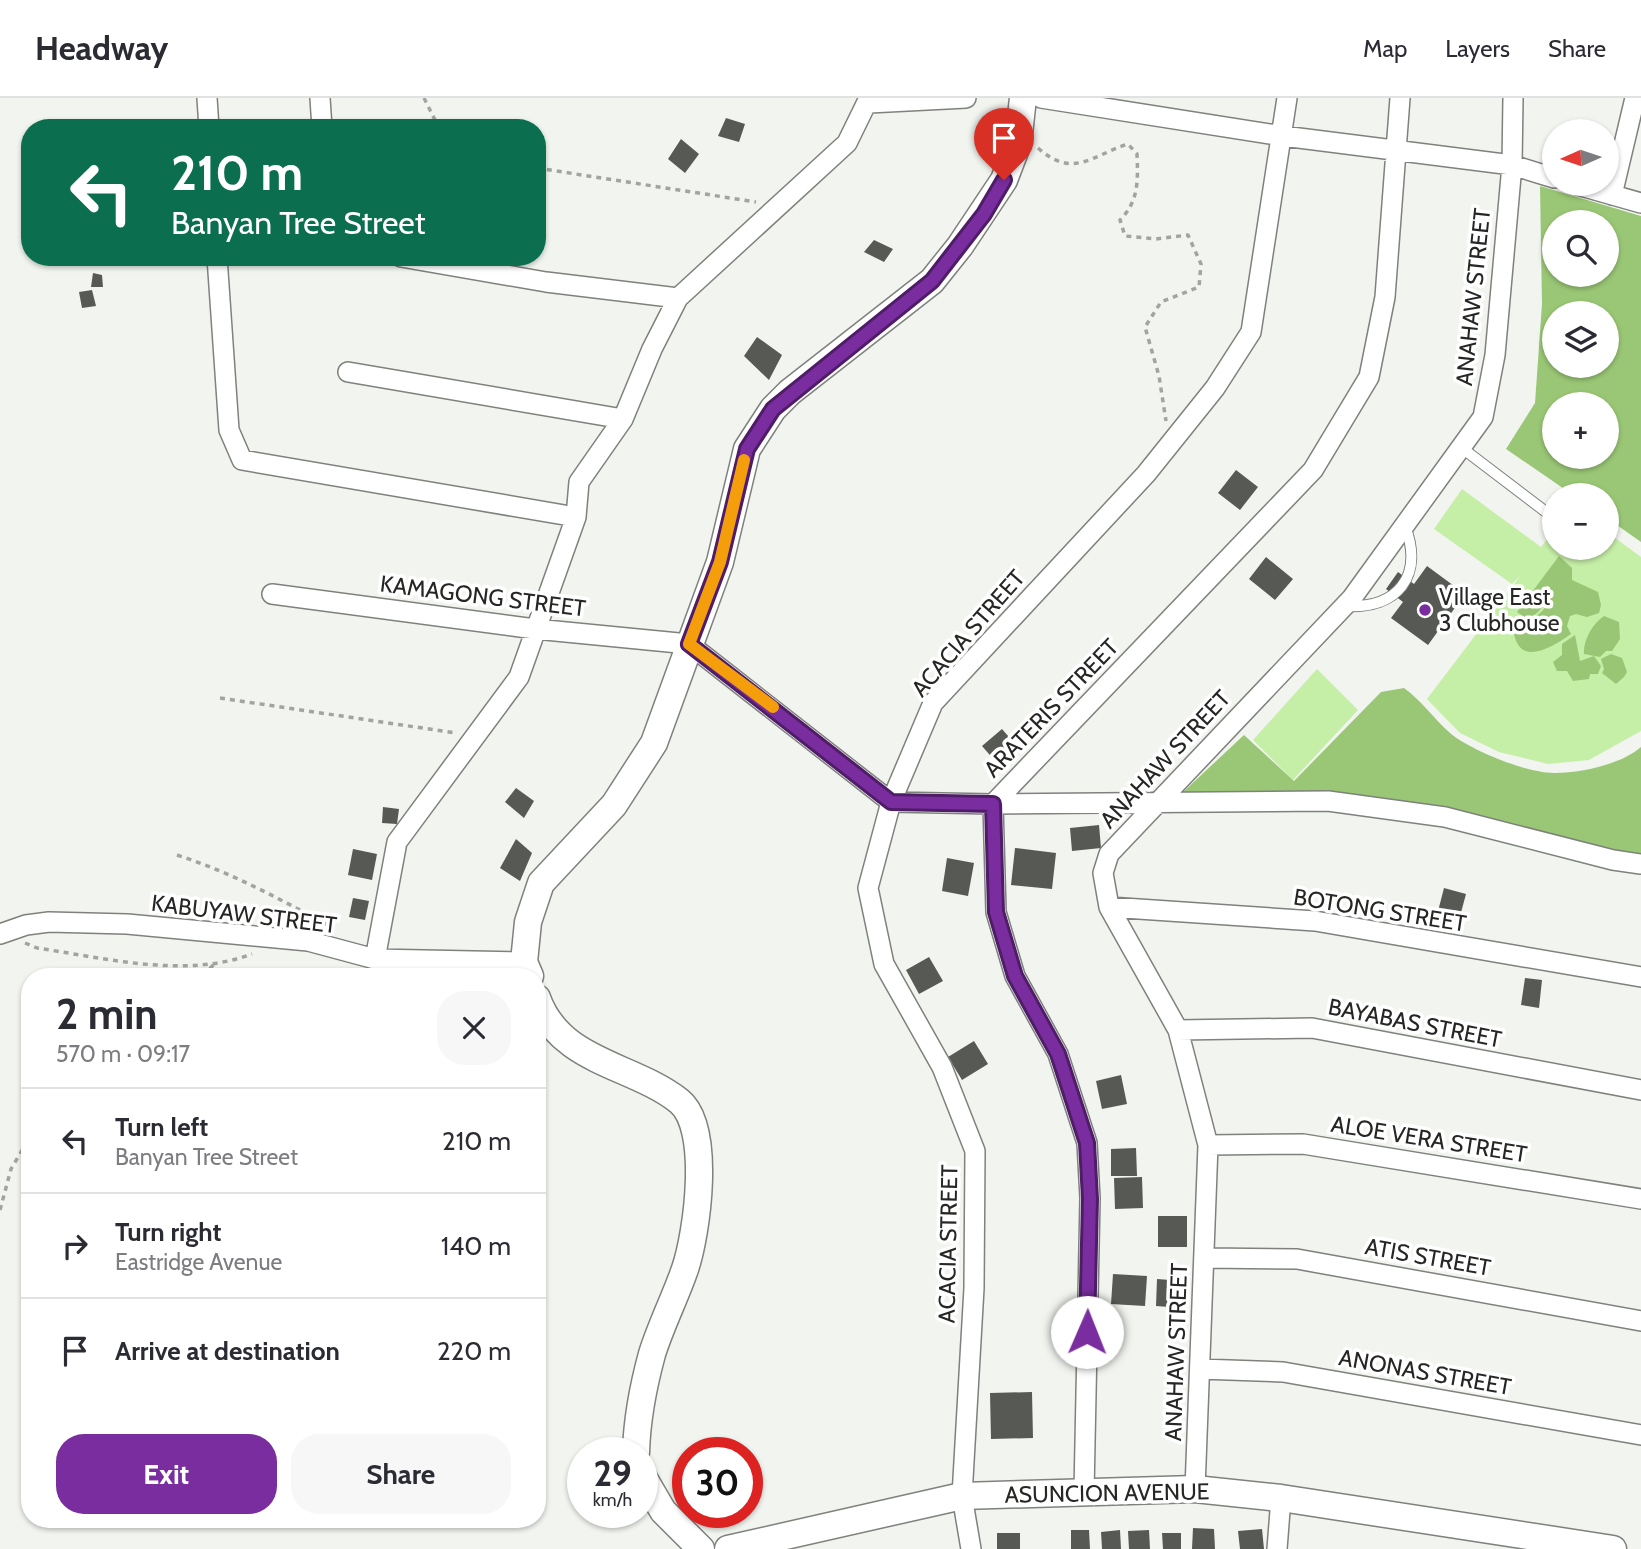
<!DOCTYPE html>
<html lang="en">
<head>
<meta charset="utf-8">
<style>
  body { margin:0; font-family:Cabin,sans-serif; background:#f7f7f7; color:#2b2b33; height:100vh; display:flex; flex-direction:column; font-size:26px; white-space:nowrap }
  * { box-sizing:border-box; margin:0 }
  p { font-size:23px; color:#7c7c81 }
  .icon { flex:none; width:38px; height:38px; fill:none; stroke:currentColor; stroke-width:2; stroke-linecap:round; stroke-linejoin:round }
  .map { position:relative; flex:1; overflow:hidden }
  .sheet { position:absolute; left:21px; top:870px; width:525px; height:560px; display:flex; flex-direction:column; background:#fff; border-radius:28px; box-shadow:0 2px 5px #0004 }
  .sheet>* { flex:none }
  .banner { position:absolute; left:21px; top:21px; width:525px; height:147px; border-radius:28px; box-shadow:0 2px 5px #0004; background:#0b6e4f; color:#fff; overflow:hidden }
  .needle { width:46px; rotate:267deg }
  .buttons { position:absolute; left:1542px; top:21px; display:grid; gap:14px }
  .buttons a { display:grid; place-items:center; width:77px; height:77px; border-radius:50%; background:#fff; box-shadow:0 2px 5px #0004; font-size:35px }
  .speed { position:absolute; left:567px; top:1339px; display:flex; gap:14px; font-size:35px; font-weight:700; text-align:center }
  .speed>* { display:grid; place-content:center; width:91px; height:91px; border-radius:50%; background:#fff; box-shadow:0 2px 5px #0004; line-height:1 }
  .speed small { font-size:18px; font-weight:400 }
  .speed .limit { border:10px solid #d22; background:#fff; color:#111 }
  .pin { position:absolute; display:grid; place-items:center; width:60px; height:60px; color:#fff; margin:-72px -30px; border-radius:50% 50% 50% 0; rotate:-45deg; box-shadow:0 0 7px #0007 }
  .pin .icon { rotate:45deg }
  .me { position:absolute; width:77px; margin:-38px; rotate:1deg; stroke-linejoin:round; filter:drop-shadow(0 0 5px #0008) }
  .turn { display:flex; align-items:center; gap:24px; height:147px; padding:0 35px; font-size:32px }
  .turn .icon { width:91px; height:91px; stroke-width:2.5 }
  .turn b { display:block; font-size:49px; line-height:60px }
  .round { display:grid; place-items:center; flex:none; width:74px; height:74px; border-radius:28px; background:#f7f7f7 }
  .summary { display:flex; align-items:center; justify-content:space-between; height:119px; padding:0 35px }
  h1 { font-size:42px; font-weight:800; line-height:52px }
  .primary-button { display:flex; gap:14px; margin-top:auto; padding:14px 35px }
  .primary-button a { flex:1; height:80px; border-radius:28px; background:#792d9f; color:#fff; font-size:28px; font-weight:800; line-height:80px; text-align:center }
  .primary-button a+a { background:#f7f7f7; color:#2b2b33 }
  ul { padding:0; list-style:none }
  li { display:flex; align-items:center; gap:21px; height:105px; padding:0 35px; border-top:2px solid #e1e1e2 }
  li div { flex:1 }
  li b { display:block; font-size:26px }
  li em { font-style:normal }
  header { display:flex; align-items:center; gap:42px; box-sizing:border-box; height:98px; padding:0 35px; background:#fff; border-bottom:2px solid #e1e1e2 }
  header strong { font-size:33px }
  nav { display:flex; gap:38px; margin-inline-start:auto; font-size:24px }
  .map>svg:first-child { display:block }
  .green { fill:#c5eea6 }
  .forest { fill:#9ac775; fill-rule:evenodd }
  .water { fill:#99c674 }
  .building { fill:#575955 }
  .lines { fill:none; stroke-linecap:round; stroke-linejoin:round }
  .lane-casing { stroke:#7e817c; stroke-width:12 }
  .street-casing { stroke:#7e817c; stroke-width:22 }
  .secondary-casing { stroke:#7e817c; stroke-width:29 }
  .path { stroke:#a1a4a0; stroke-width:3.5; stroke-dasharray:5 5; stroke-linecap:butt }
  .lane { stroke:#fff; stroke-width:10 }
  .street { stroke:#fff; stroke-width:19 }
  .secondary { stroke:#fff; stroke-width:26 }
  .route-casing { stroke:#4f1d67; stroke-width:18 }
  .route { stroke:#792d9f; stroke-width:12 }
  .slow { stroke:#f59e0b; stroke-width:12 }
  .poi-dot { fill:#792d9f; stroke:#fff; stroke-width:2.5 }
  .labels { text-anchor:middle; dominant-baseline:central; stroke-width:7; stroke-linejoin:round; paint-order:stroke }
  .street-label { font-size:23px; fill:#262725; stroke:#fff }
  .poi-label { font-size:23px; fill:#262725; stroke:#fff; text-anchor:start }
</style>
</head>
<body>
<header>
<strong>Headway</strong>
<nav><a>Map</a><a>Layers</a><a>Share</a></nav>
</header>
<div class="map">
<svg width="1641" height="1451" viewBox="0 0 1641 1451">
  <rect width="100%" height="100%" fill="#f1f4ef"/>
  <!-- green -->
  <path class="green" d="M1462,391L1541,449L1554,433V450H1606L1607,434L1641,459V633L1589,662L1548,666L1499,654L1460,635L1427,601L1521,477L1512,486L1434,431Z
    M1317,571L1358,612L1293,682L1253,642Z"/>
  <!-- forest -->
  <path class="forest" d="M1540,88L1641,118V444L1607,420L1606,397H1573L1506,351L1535,305L1542,206ZM1554,124H1606V177H1554ZM1554,215H1606V268H1554ZM1554,306H1606V359H1554Z
    M1404,590C1422,603 1433,620 1450,635C1470,652 1529,676 1555,675C1581,675 1622,666 1641,649V757L1615,754L1449,711L1325,693L1188,703L1182,695L1244,637L1294,683L1381,594Z"/>
  <!-- water -->
  <path class="water" d="M1559,458L1572,470V482L1598,494L1601,507L1599,515L1587,519L1576,516L1570,518L1567,528L1571,536C1548,552 1515,571 1513,526L1521,528L1523,521C1539,520 1548,511 1550,495C1543,503 1543,519 1524,519L1517,514Z
    M1604,518L1619,524L1620,541L1612,553H1606L1600,559L1584,556C1583,543 1592,526 1604,518Z
    M1575,537L1580,563L1594,558L1601,568L1598,576H1590L1589,581L1573,583L1567,573H1557L1553,564L1562,557V546Z
    M1611,556L1622,560L1627,574L1624,579L1616,586L1602,575L1604,571L1601,561Z"/>
  <!-- building -->
  <path class="building" d="M726,20L745,26L739,44L718,38Z
    M681,41L699,56L685,75L668,61Z
    M874,142L893,151L884,164L864,154Z
    M93,175L102,177L103,189H91Z
    M92,192L96,208L82,210L79,194Z
    M757,239L782,257L769,282L744,258Z
    M1236,372L1258,389L1240,412L1218,395Z
    M1266,459L1293,481L1275,502L1249,481Z
    M1427,468L1465,496L1428,547L1391,520L1403,504L1386,491L1398,474L1414,486Z
    M1002,631L1015,646L995,663L982,648Z
    M516,690L534,703L524,720L505,704Z
    M383,709L399,711L397,726L382,725Z
    M1099,727L1101,750L1072,753L1070,730Z
    M516,741L532,755L520,783L500,770Z
    M1015,750L1056,755L1052,791L1011,787Z
    M353,751L377,756L372,782L348,777Z
    M947,760L974,765L968,798L942,793Z
    M1444,790L1466,796L1459,822L1437,817Z
    M353,800L369,803L365,822L349,819Z
    M929,859L943,883L919,896L906,872Z
    M1525,880L1542,882L1539,910L1521,907Z
    M974,943L988,966L962,982L948,959Z
    M1121,977L1127,1006L1102,1011L1096,983Z
    M1136,1050L1137,1078H1111V1051Z
    M1142,1079L1143,1110L1115,1111L1114,1080Z
    M1158,1118H1187V1149H1158Z
    M1113,1176L1147,1178L1145,1208L1111,1206Z
    M1157,1181L1183,1183L1182,1210L1156,1208Z
    M1032,1294L1033,1340L991,1341L990,1295Z
    M1193,1430L1214,1431L1215,1451H1192Z
    M1262,1431L1264,1451H1240L1238,1433Z
    M1071,1432H1089L1090,1451H1071Z
    M1120,1432L1121,1451H1102L1101,1434Z
    M1149,1432L1150,1451H1129L1128,1433Z
    M997,1435H1020V1451H997Z
    M1162,1435H1181V1451H1163Z"/>
  <g class="lines">
    <!-- lane casing -->
    <g class="lane-casing">
      <path id="lane" d="M1462,350L1550,417
        M1345,508C1398,511 1424,478 1405,428"/>
    </g>
    <!-- street casing -->
    <g class="street-casing">
      <path id="street" d="M207,0L209,30
        M320,0L322,30
        M1041,0L1283,38L1512,67L1554,80
        M869,5L966,0
        M1574,86L1641,105
        M1612,97L1635,0
        M217,159L229,332L242,362L576,419
        M401,159L546,184L678,200
        M348,274L623,321
        M272,496L535,531L689,546L891,704L993,706L1328,703L1445,719L1613,762L1641,766
        M1109,809L1315,823L1641,879
        M0,836L26,827L49,824L127,826L308,843L375,861L524,864
        M375,861L397,744L519,579L576,419L579,384L623,321L652,251L678,200L847,45L869,0
        M1178,932L1312,930L1641,992
        M1208,1047L1303,1046L1641,1101
        M1205,1160L1297,1161L1641,1223
        M1200,1271L1283,1274L1641,1337
        M1195,1391L1208,1047L1178,932L1109,809L1103,775L1109,756L1352,500L1483,319L1495,257L1512,67L1513,0
        M1084,1394L1090,1100L1087,1045L1058,956L1015,878L996,814L993,706L1313,372L1369,279L1385,199L1400,0
        M971,1451L962,1398L974,1190L975,1053L942,969L884,866L868,790L891,704L933,605L1146,376L1215,290L1251,234L1287,0
        M1277,1451L1281,1400"/>
    </g>
    <!-- secondary casing -->
    <g class="secondary-casing">
      <path id="secondary" d="M530,878L524,864L528,824L541,785L614,707L654,645L720,464L747,351L773,311L790,294L932,183L960,148L1004,82L1018,45L1023,0
        M537,900C560,965 632,966 679,1003C712,1029 697,1136 685,1171C675,1200 661,1227 652,1256C643,1289 637,1320 636,1354
        M642,1377L663,1413L701,1451
        M728,1451L962,1398L1195,1391L1281,1400L1613,1451"/>
    </g>
    <!-- path -->
    <path class="path" d="M424,0L439,30
      M1038,50C1073,81 1091,58 1128,46L1137,56C1138,82 1139,103 1120,122L1125,138L1156,141L1188,137L1201,166L1199,189L1161,204L1145,229L1159,278L1166,323
      M537,70L756,104
      M220,600L456,635
      M177,757C233,775 281,802 332,829
      M25,845L37,850C105,860 185,881 252,856
      M203,878L216,864
      M0,1112L11,1071L30,1039"/>
    <!-- lane -->
    <use href="#lane" class="lane"/>
    <!-- street -->
    <use href="#street" class="street"/>
    <!-- secondary -->
    <use href="#secondary" class="secondary"/>
  </g>
  <g class="lines">
    <!-- route casing -->
    <g class="route-casing">
      <path id="route" d="M1004,82L984,116L932,183L773,311L747,351L720,464L689,546L891,704L993,706L996,814L1015,878L1058,956L1087,1045L1090,1101L1087,1234"/>
    </g>
    <!-- route -->
    <use href="#route" class="route"/>
    <!-- slow -->
    <path class="slow" d="M744,362L720,464L689,546L773,609"/>
  </g>
  <!-- markers -->
  <circle class="poi-dot" cx="1425" cy="512" r="7"/>
  <g class="labels">
    <!-- street labels -->
    <g class="street-label">
      <text transform="translate(1473 199) rotate(-84)">ANAHAW STREET</text>
      <text transform="translate(483 498) rotate(7)">KAMAGONG STREET</text>
      <text transform="translate(968 535) rotate(-49)">ACACIA STREET</text>
      <text transform="translate(1051 610) rotate(-46)">ARATERIS STREET</text>
      <text transform="translate(1165 661) rotate(-47)">ANAHAW STREET</text>
      <text transform="translate(1380 812) rotate(9)">BOTONG STREET</text>
      <text transform="translate(244 816) rotate(7)">KABUYAW STREET</text>
      <text transform="translate(1415 925) rotate(11)">BAYABAS STREET</text>
      <text transform="translate(1429 1041) rotate(9)">ALOE VERA STREET</text>
      <text transform="translate(948 1146) rotate(-89)">ACACIA STREET</text>
      <text transform="translate(1428 1159) rotate(10)">ATIS STREET</text>
      <text transform="translate(1176 1254) rotate(-88)">ANAHAW STREET</text>
      <text transform="translate(1425 1274) rotate(10)">ANONAS STREET</text>
      <text transform="translate(1107 1395) rotate(-1)">ASUNCION AVENUE</text>
    </g>
    <!-- poi labels -->
    <g class="poi-label">
      <text x="1439" y="499">Village East<tspan x="1439" dy="26">3 Clubhouse</tspan></text>
    </g>
  </g>
</svg>
<div class="buttons">
<a><svg class="needle" viewBox="-14 -14 28 28"><path d="M0-13l5 13h-10z" fill="#e53935"/><path d="M0 13l5-13h-10z" fill="#7c7c81"/></svg></a>
<a><svg class="icon" aria-label="search" viewBox="0 0 24 24"><circle cx="10" cy="10" r="6"/><path d="M15 15l6 6"/></svg></a>
<a><svg class="icon" aria-label="layers" viewBox="0 0 24 24"><path d="M12 4l9 5-9 5-9-5zM3 14l9 5 9-5"/></svg></a>
<a>+</a>
<a>−</a>
</div>
<div class="speed"><div>29<small>km/h</small></div><div class="limit">30</div></div>
<div class="pin" style="left:1004px;top:82px;background:#d93025"><svg class="icon" aria-label="arrive" viewBox="0 0 24 24"><path d="M6 21V4h12l-3 4 3 4H6"/></svg></div>
<svg class="me" style="left:1087px;top:1234px" viewBox="-20 -20 40 40"><circle r="19" fill="#fff"/><path d="M0-13L10 11 0 6-10 11z" fill="#792d9f"/></svg>
<div class="banner">
<div class="turn"><svg class="icon" aria-label="left" viewBox="0 0 24 24"><path d="M17 20v-9H6M10 6l-5 5 5 5"/></svg><div><b>210 m</b>Banyan Tree Street</div></div>
</div>
<section class="sheet">
<div class="summary"><div><h1>2 min</h1><p>570 m · 09:17</p></div><a class="round"><svg class="icon" aria-label="close" viewBox="0 0 24 24"><path d="M6 6l12 12M18 6L6 18"/></svg></a></div>
<ul>
<li><svg class="icon" aria-label="left" viewBox="0 0 24 24"><path d="M17 20v-9H6M10 6l-5 5 5 5"/></svg><div><b>Turn left</b><p>Banyan Tree Street</p></div><em>210 m</em></li>
<li><svg class="icon" aria-label="right" viewBox="0 0 24 24"><path d="M7 20v-9h11M14 6l5 5-5 5"/></svg><div><b>Turn right</b><p>Eastridge Avenue</p></div><em>140 m</em></li>
<li><svg class="icon" aria-label="arrive" viewBox="0 0 24 24"><path d="M6 21V4h12l-3 4 3 4H6"/></svg><div><b>Arrive at destination</b></div><em>220 m</em></li>
</ul>
<div class="primary-button"><a>Exit</a><a>Share</a></div>
</section>
</div>
</body>
</html>
